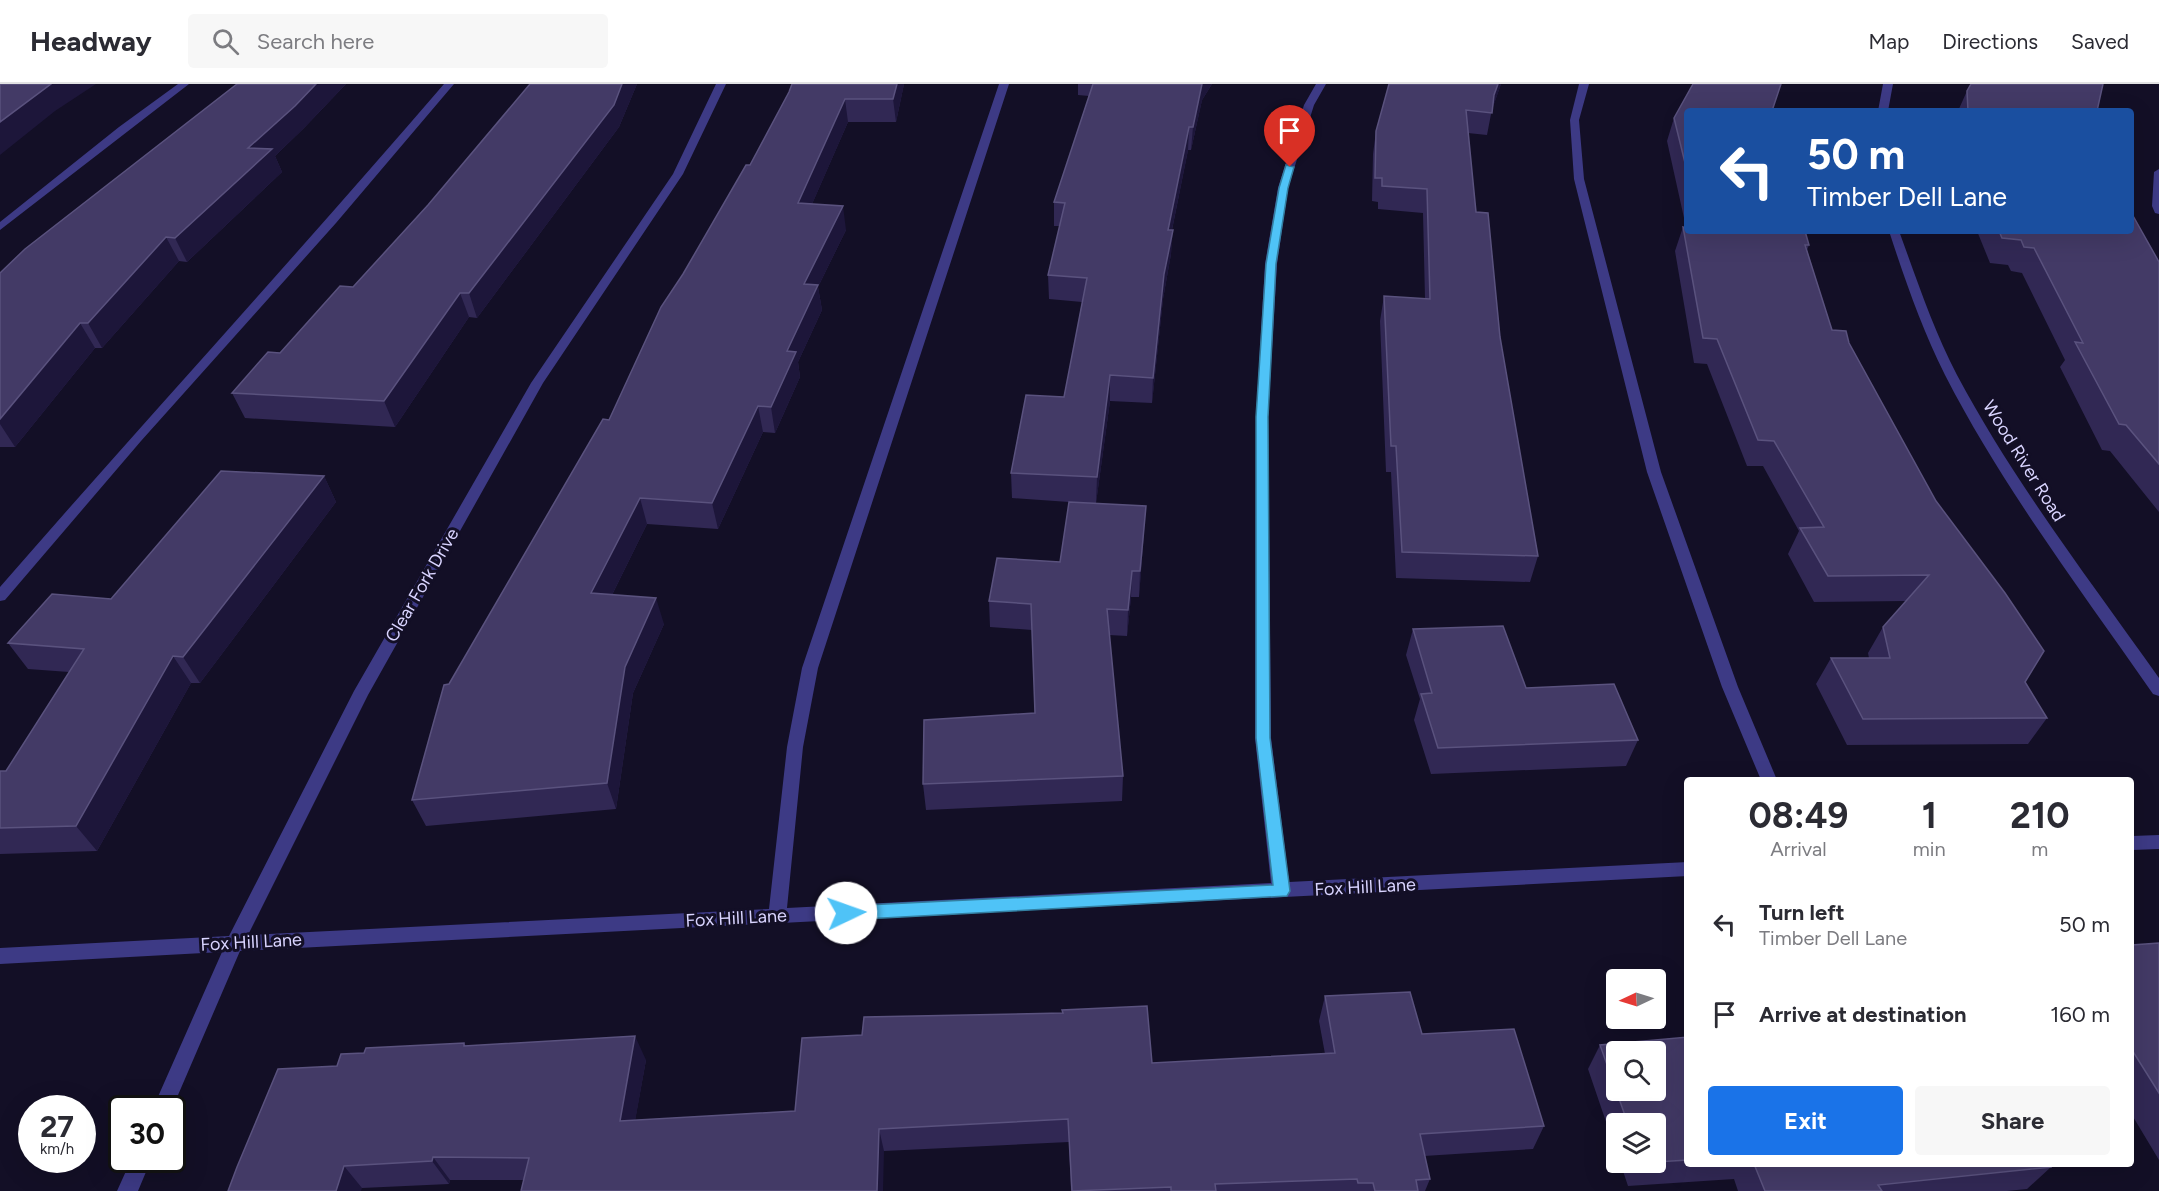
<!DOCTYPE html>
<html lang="en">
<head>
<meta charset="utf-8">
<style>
  body { margin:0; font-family:Figtree,sans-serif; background:#f7f7f7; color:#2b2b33; height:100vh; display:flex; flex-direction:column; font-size:22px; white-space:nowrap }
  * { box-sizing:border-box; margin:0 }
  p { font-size:20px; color:#7c7c81 }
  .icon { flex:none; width:33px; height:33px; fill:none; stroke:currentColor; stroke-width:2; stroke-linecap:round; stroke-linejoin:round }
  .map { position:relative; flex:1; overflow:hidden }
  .sheet { position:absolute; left:1684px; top:693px; width:450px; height:390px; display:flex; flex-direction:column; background:#fff; border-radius:6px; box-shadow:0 6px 24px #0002 }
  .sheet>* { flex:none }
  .banner { position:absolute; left:1684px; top:24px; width:450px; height:126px; border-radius:6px; box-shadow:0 6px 24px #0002; background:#1a4fa0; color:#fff; overflow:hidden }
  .needle { width:39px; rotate:266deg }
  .buttons { position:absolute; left:1606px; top:885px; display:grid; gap:12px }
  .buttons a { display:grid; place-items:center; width:60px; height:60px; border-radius:6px; background:#fff; box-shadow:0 6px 24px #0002; font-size:30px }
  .speed { position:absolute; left:18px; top:1011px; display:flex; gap:12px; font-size:30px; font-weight:700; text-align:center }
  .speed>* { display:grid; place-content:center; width:78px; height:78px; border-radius:50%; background:#fff; box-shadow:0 6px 24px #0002; line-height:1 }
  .speed small { font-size:15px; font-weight:400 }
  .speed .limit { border:3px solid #111; border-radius:9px; background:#fff; color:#111 }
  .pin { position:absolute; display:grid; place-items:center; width:51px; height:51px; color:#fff; margin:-62px -26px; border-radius:50% 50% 50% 0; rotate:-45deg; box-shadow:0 0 6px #0007 }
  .pin .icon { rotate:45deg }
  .me { position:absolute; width:66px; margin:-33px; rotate:87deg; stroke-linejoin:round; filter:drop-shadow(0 0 4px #0008) }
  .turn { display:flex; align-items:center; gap:21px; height:126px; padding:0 24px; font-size:27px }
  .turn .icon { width:78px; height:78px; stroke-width:2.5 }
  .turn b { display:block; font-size:42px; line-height:51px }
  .eta { display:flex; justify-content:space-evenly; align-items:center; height:102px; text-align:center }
  .eta b { font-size:36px; font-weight:700; line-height:42px }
  .primary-button { display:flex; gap:12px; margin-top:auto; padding:12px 24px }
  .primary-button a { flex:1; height:69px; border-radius:6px; background:#1a73e8; color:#fff; font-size:24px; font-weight:700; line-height:69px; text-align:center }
  .primary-button a+a { background:#f7f7f7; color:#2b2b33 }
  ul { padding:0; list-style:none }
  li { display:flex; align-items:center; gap:18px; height:90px; padding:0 24px }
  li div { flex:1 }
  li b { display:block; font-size:22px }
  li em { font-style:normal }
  header { display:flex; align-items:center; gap:36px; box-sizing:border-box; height:84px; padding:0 30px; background:#fff; border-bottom:2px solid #e1e1e2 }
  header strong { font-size:28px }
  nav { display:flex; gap:33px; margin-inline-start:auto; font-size:21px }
  .search { width:420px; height:54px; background:#f7f7f7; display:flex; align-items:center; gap:15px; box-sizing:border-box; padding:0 21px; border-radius:6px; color:#7c7c81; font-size:22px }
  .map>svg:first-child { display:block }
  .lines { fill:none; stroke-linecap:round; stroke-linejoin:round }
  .minor { fill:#3d3a85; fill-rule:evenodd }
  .wall { fill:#312854 }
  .shaded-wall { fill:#1d163a }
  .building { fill:#433a66; stroke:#5a527e; stroke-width:1.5; fill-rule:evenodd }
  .route { fill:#4fc3f7; stroke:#337fa1; stroke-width:1.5 }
  .labels { text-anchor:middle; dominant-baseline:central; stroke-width:6; stroke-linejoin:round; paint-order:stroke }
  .street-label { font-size:18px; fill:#d9d4ff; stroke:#130f26 }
</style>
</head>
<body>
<header>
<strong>Headway</strong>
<div class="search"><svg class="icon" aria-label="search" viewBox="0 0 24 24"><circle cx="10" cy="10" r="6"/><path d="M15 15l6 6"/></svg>Search here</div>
<nav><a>Map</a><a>Directions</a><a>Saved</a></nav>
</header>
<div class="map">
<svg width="2159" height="1107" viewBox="0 0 2159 1107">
  <rect width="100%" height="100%" fill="#130f26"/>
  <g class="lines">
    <!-- minor -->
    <path class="minor" d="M178,0H189L0,146V138L119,43Z
      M444,0H454L336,139L141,357L5,516L0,517V503C147,334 298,170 444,0Z
      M716,0H726L683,90L543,299L368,611L248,851L769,825L787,663L802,584L999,0H1009L818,584L803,663L787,824L1271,799L1255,654L1256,333L1265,180L1278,104L1304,21L1316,0H1326L1314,21L1288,104L1277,180L1268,333L1271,654L1289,798L1688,778V792L240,867L172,1025L153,1024L222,868L0,880V864L229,852L354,607L531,299L673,90Z
      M1579,0H1589L1579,36L1584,95L1661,388L1738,603L1777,696H1761L1722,603L1647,388L1574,95L1570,36Z
      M1883,0H1893L1888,27H1878Z
      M2159,85V130L2155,129L2152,122L2154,88Z
      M1889,147H1899C1917,196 1933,245 1957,291C2014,398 2089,495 2159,594V612L2153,610C2081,506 2003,404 1945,291C1922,245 1905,196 1889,147Z
      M2159,751V765L2132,766V752Z
      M131,1076H151L138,1107H117Z"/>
  </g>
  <!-- wall -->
  <path class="wall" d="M237,0H346L304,44L275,72L282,88L187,178L179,177L102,264H95L15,363H0V189Z
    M530,0H637L619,43L477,234L469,233L395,343L245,334L232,309L280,269L353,203L428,121Z
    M792,0H904L896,38H848L812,120L846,146L818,203L822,226L798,278L800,293L775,349L763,348L718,445L647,440L612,511L664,540L633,609L616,725L426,742L412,716L449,600L609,336L683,190L750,81L789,8Z
    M1078,0H1212L1202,16L1191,66H1188L1172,146L1171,170L1163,215L1152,319L1110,317L1096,419L1144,448L1139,513H1131L1127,552L1109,551L1123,692L1122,717L926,726L923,700L1035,629L1032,546L990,543L989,517L1060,478L1069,418L1012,414L1011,389L1064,313L1082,218L1049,215L1048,191L1060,142H1054V118L1089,12L1078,11Z
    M1389,0H1501L1492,25L1487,51L1468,49L1476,128L1500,253L1538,472L1530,498L1396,494L1391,388H1386L1380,237L1384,212L1425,215L1423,129L1378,125V118L1372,117L1373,70L1376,47Z
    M1967,7L2097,27H1958Z
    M1688,27V147L1809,161L1807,166L1832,246L1849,259L2025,598L2047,634L2028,660L1847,661L1816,600L1831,574H1869L1868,569L1883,543L1906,517L1814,518L1788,470L1799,447L1763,382H1747L1707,280L1694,279L1675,167L1683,143H1686L1667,57L1674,34Z
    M1977,147H2132L2159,178V428L2110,367L2102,366L2060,283L2065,276L2022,189L2011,187L2008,181L1990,179Z
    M324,392L336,418L200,599H191L97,767L0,770V687H6L69,588L28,585L8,559L111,515Z
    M1413,545L1526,604L1638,656L1626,682L1431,690L1414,636L1420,615L1406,571Z
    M2159,859V1076L2132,1031V861Z
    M1325,912L1422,950L1544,1042L1533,1065L1424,1072L1430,1095L1425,1107H1071L1069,1058L884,1067L524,1096H450L449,1100L362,1104L228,1107L337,982L364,969L464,959L466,962L646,976L635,1036L795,1027L1152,979L1325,970L1319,937Z
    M1688,953V1080H2050L2051,1083L2027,1105L2007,1107H1738L1734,1095L1628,1102L1620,1078H1656V1040H1617V1070L1588,985L1600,961Z"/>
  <!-- shaded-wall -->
  <path class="shaded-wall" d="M51,0H96L55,27L0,71V38Z
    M316,0H346L304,44L275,72L282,88L187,178L175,154L248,64Z
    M622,0H637L619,43L477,234L469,209Z
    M897,0H904L896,38L893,15Z
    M1202,0H1212L1202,16L1191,66L1193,43Z
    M1498,0H1501L1491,29L1494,11Z
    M845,15L848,38L802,143L798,119Z
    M1189,43L1188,66L1167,170L1168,146Z
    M843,122L846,146L818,203L822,226L798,278L800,293L775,349L771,323L787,267L804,200Z
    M1173,146L1171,170L1163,215L1152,319L1153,294L1164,190Z
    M166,153L179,177L102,264L88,239Z
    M460,209L469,233L395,343L384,317Z
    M80,239L95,264L15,363L0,340V335Z
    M1110,291V317L1096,419L1097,393Z
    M758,322L763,348L718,445L712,419Z
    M324,392L336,418L200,599L183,573Z
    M640,414L647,440L600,535L591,509Z
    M1146,422L1139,513L1140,487Z
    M1132,487L1131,513L1127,552L1128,526Z
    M656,514L664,540L633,609L616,725L607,699L625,583Z
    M173,572L191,599L97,767L76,742Z
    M635,952L646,976L631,1060L620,1037Z
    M879,1045L884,1067L883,1107H877Z
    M433,1073L450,1096L449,1100L432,1077Z
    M344,1082L362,1104L361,1107H336Z"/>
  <!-- building -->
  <path class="building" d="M0,0H51L0,38Z
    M237,0H316L295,22L248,64L272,65L175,154L166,153L88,239H80L0,335V189L25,165Z
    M530,0H622L614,21L469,209H460L384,317L232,309L268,268L280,269L340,202L353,203L428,121Z
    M792,0H897L893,15H845L798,119L843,122L804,200L818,201L787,267L796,268L771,323L758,322L712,419L640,414L591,509L656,514L625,583L607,699L412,716L444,601L449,600L603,335L609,336L661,223L683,190L746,81H750L789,8Z
    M1093,0H1202L1193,43H1189L1168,146H1173L1164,190L1153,294L1110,291L1097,393L1011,389L1026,311L1064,313L1087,194L1048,191L1065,119L1054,118Z
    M1389,0H1498L1494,11L1492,29L1466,26L1476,128L1488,129L1500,253L1538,472L1402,468L1396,362H1391L1384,212L1430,215L1427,105L1382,102V94H1375L1376,47Z
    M1693,0H1781L1772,27H1688V91L1674,34Z
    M1971,0H2103L2097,27H1968L1967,7Z
    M2132,130L2159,178V380L2126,341L2119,340L2075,258L2083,259L2034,164L2024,163L2021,156L2002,154L1999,147H2132Z
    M1683,143L1688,144V147H1805L1809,161H1805L1832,246L1846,247L1849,259L1936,417L2005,509L2044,567L2025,598L2047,634L1863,635L1831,574H1890L1883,543L1929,491L1828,492L1800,444L1824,443L1774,357L1758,356L1717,255L1703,254Z
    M221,387L324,392L183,573L173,572L76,742L0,744V687H6L84,565L8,559L52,510L111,515Z
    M1069,418L1146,422L1140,487H1132L1128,526L1107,525L1123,692L923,700L924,636L1035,629L1031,520L989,517L997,474L1060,478Z
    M1503,542L1526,604L1614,600L1638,656L1438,664L1421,610L1432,609L1413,545Z
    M2159,859V1009L2132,966V861Z
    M1410,908L1422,950L1514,945L1544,1042L1420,1050L1430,1095L1416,1096L1418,1107H1375L1373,1099H1358L1357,1095L1215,1100L1216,1107H1171V1103L1072,1107L1068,1035L879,1045L877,1107H521L529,1074L433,1073L432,1077L344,1082L336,1107H228L237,1083L278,985L337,982L341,970L364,969L366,964L464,959V962L635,952L620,1037L795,1027L802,954L862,951L864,933L1063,929L1062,926L1147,922L1152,979L1335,969L1325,912Z
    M1688,953V1076L1656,1078V1040H1628L1600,961ZM1617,968H1656V1006H1617Z
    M1754,1080H2050L2051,1083L1878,1101L1882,1107H1765Z"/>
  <!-- route -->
  <path class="route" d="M1286,81L1294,83L1288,104L1276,180L1268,333L1270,654L1290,807L1287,812L846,836L840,834L838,829L840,824L846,822L1273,801L1256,654V333L1266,180L1279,104Z"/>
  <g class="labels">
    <!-- street labels -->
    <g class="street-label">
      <text transform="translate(2024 377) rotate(58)">Wood River Road</text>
      <text transform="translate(422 501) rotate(-60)">Clear Fork Drive</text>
      <text transform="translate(1365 803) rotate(-3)">Fox Hill Lane</text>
      <text transform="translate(736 834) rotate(-3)">Fox Hill Lane</text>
      <text transform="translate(251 858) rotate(-3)">Fox Hill Lane</text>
    </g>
  </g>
</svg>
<div class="buttons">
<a><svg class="needle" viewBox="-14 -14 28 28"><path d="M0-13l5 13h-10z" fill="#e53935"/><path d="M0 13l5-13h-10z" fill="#7c7c81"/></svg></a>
<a><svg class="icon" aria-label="search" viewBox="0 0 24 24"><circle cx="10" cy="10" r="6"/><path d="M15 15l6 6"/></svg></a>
<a><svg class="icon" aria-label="layers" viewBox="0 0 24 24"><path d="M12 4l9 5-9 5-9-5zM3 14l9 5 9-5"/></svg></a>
</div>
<div class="speed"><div>27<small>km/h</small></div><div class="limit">30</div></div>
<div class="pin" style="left:1290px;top:83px;background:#d93025"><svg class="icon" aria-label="arrive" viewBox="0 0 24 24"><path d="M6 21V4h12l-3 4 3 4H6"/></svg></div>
<svg class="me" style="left:846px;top:829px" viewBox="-20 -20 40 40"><circle r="19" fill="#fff"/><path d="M0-13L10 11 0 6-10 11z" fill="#4fc3f7"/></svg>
<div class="banner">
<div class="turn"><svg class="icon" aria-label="left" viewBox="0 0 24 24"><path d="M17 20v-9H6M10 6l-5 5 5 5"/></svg><div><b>50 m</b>Timber Dell Lane</div></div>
</div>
<section class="sheet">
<div class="eta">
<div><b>08:49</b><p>Arrival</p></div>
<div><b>1</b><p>min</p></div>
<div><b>210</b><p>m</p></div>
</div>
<ul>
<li><svg class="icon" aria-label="left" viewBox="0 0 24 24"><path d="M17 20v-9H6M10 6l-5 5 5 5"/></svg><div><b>Turn left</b><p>Timber Dell Lane</p></div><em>50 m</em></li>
<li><svg class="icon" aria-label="arrive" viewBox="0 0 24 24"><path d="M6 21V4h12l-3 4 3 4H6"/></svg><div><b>Arrive at destination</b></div><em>160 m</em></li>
</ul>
<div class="primary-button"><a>Exit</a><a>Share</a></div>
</section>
</div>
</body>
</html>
